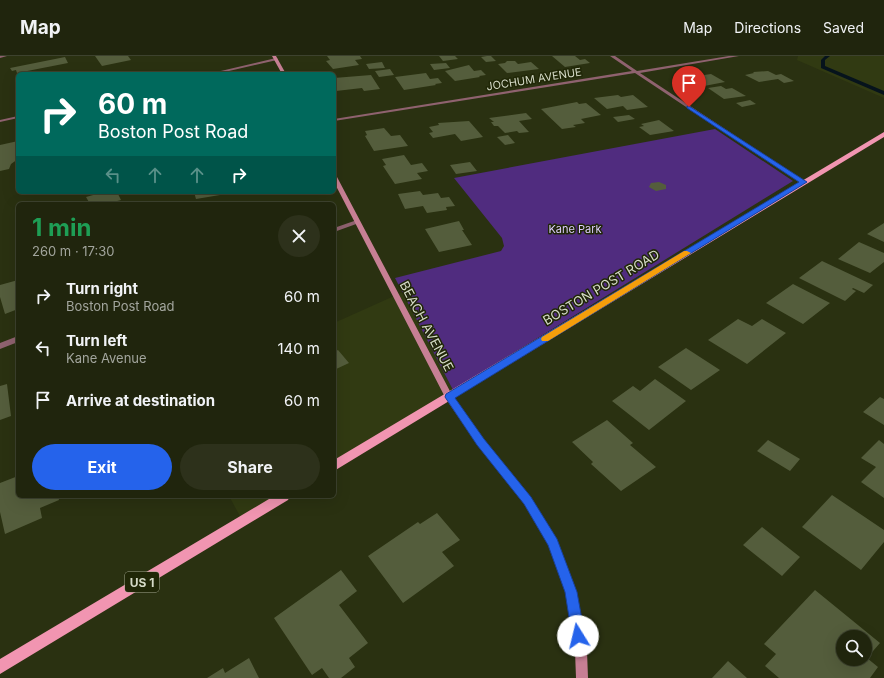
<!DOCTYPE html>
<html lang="en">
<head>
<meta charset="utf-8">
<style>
  body { margin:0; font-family:Inter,sans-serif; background:#2d311b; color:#f1f3f6; height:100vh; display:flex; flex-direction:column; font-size:15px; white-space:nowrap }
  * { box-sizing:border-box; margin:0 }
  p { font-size:13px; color:#a2a59d }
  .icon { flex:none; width:22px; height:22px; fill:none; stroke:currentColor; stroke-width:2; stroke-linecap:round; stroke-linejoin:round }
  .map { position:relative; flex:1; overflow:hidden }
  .sheet { position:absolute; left:16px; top:146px; width:320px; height:296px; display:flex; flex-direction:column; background:#20250d; border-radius:6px; box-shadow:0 4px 16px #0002,0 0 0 1px #3d422e }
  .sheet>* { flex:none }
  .top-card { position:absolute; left:16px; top:16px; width:320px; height:122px; border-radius:6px; box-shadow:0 4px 16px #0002,0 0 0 1px #3d422e; background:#00695c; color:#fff; overflow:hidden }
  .buttons { position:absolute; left:836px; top:574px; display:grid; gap:8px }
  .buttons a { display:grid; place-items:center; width:36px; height:36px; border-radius:50%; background:#20250d; box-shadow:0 4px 16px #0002,0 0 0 1px #3d422e; font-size:20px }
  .pin { position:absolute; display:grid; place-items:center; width:34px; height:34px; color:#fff; margin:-41px -17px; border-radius:50% 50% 50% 0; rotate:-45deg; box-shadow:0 0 4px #0007 }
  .pin .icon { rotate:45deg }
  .me { position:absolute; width:44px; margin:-22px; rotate:351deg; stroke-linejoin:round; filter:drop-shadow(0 0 3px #0008) }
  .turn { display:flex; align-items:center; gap:14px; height:84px; padding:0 16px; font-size:18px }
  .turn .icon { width:52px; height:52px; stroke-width:2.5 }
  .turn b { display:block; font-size:28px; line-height:34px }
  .lanes { display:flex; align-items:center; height:38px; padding:0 16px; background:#0003; justify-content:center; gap:20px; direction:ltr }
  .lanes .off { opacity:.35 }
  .round { display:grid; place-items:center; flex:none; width:42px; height:42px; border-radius:21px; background:#2d311b }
  .headline { display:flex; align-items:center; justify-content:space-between; height:68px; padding:0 16px }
  h1 { font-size:24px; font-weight:700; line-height:30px; color:#1e9e55 }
  .cta { display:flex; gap:8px; margin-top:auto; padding:8px 16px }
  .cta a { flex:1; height:46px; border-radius:24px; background:#2563eb; color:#fff; font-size:16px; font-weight:700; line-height:46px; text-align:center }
  .cta a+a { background:#2d311b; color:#f1f3f6 }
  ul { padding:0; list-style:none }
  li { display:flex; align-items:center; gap:12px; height:52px; padding:0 16px }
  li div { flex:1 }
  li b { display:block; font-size:15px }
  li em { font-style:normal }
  header { display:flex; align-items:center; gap:24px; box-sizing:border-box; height:56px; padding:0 20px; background:#20250d; border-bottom:1px solid #3d422e }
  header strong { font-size:19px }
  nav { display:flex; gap:22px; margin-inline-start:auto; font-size:14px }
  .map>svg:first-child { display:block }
  .built { fill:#313a12 }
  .green { fill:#502c7f }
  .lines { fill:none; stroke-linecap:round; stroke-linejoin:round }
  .stream { fill:#06131c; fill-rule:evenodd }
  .building { fill:#545d3c; fill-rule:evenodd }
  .street { fill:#8f626f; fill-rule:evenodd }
  .secondary { fill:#c77f94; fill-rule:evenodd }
  .primary { fill:#f195b1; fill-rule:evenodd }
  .route { fill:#2563eb; stroke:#184099 }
  .slow { fill:#f59e0b }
  .labels { text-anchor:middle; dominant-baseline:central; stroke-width:3; stroke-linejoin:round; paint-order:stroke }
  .far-street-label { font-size:11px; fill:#d5dac7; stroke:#202707 }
  .far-park-label { font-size:11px; fill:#dccdfc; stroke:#202707 }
  .shield { fill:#202707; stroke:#9fa48d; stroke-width:1 }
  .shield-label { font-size:12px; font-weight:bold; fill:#d5dac7 }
  .street-label { font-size:13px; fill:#d5dac7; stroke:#202707 }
</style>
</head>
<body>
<header>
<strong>Map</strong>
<nav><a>Map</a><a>Directions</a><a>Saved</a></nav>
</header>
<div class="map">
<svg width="884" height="622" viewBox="0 0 884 622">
  <rect width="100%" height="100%" fill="#2a3111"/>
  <!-- built -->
  <path class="built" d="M798,0H884V42L797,4Z
    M403,236L453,334L334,406V267Z
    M229,440H278L241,462Z"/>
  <!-- green -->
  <path class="green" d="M715,73L793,125L453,334L395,222L501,195L504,190L502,182L454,122Z"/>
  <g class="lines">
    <!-- stream -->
    <path class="stream" d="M825,0H830L825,4V10L884,35V39L821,12V4Z"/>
  </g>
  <!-- building -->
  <path class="building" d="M95,0H128L131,4L102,10Z
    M327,0H360L362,3L355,4L359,9L333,13L326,5L330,4Z
    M439,0H455L458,3L443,5Z
    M487,0H491L496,5L486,6L481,1Z
    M552,0H575L580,4L585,3L590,7L565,11Z
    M65,1L68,7L17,17L16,14L12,15L10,12Z
    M507,5H515L518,8L531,6L539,13L507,17L498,8L505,7Z
    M382,6L385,12L369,13L366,8Z
    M446,7L450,12L434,14L430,8Z
    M469,9L474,15L481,14L486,19L479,20L480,21L455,25L445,15Z
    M390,13L394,19L379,21L375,15Z
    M768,15L776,19L781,18L794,25L784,27L778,23L759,26L745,19L754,17L753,16Z
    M426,17L430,23L438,22L442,27L435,28L436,29L404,34L395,21Z
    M711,18L725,26L704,30L690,21Z
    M371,19L380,33L364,35L362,32L336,35L334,30V22Z
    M721,30L726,33L732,32L746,40L724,43L708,32Z
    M618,39L621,41L633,39L648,51L627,54L623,50L607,53L594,42Z
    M750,44L756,48L742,51L736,47Z
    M577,46L579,48L586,47L601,59L581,63L585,67L573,69L576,71L562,73L541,53Z
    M526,57L532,63L519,65L529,76L519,77L517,75L505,77L498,70H494L491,66H494L489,62Z
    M629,59L635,63L618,66L613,61Z
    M659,64L674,75L650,79L639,71L644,70L641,68Z
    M469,65L483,81L461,85L455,78L433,82L429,77L433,76L429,71L439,69L438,67Z
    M384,72L391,80L400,79L408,90L374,95L365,80L367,79L365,75Z
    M508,79L515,87L505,89L497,81Z
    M18,85V103L11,108L9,113L0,115V89Z
    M404,99L411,109L422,107L428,115L417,117L422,123L395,128L383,110L386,109L382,103Z
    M470,106L477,115L456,118L450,109Z
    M659,126L666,129V133L656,135L649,131L651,127Z
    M420,135L423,139L438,137L441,142L449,141L455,150L446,151L447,154L427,157L423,150L405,153L398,138Z
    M104,136H117L121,144L106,148H90L86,141Z
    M194,136H232V137L196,143Z
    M459,165L464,174H462L472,189L439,196L425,173Z
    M884,167V186L867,178Z
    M859,186L884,197V206L870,217L838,203Z
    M822,205L873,229L864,237L853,232L852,233L856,235L845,245L799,222Z
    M18,224V253L5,258L0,241V229Z
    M793,228L830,247L803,268L766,247Z
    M738,263L752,270L762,263L786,277L747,308L708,284Z
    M686,292L720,314L691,334L658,311Z
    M338,294L349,307L334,314V296Z
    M655,323L686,345L649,374L612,345L633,330L640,335Z
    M7,328L11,360L0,364V330Z
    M880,341L884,343V369L863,356Z
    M607,364L633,387L630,389L656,411L621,435L591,408L593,406L572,386Z
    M768,384L800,403L790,415L757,395Z
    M879,384L884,388V442L861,426L876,411L861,402Z
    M18,420V440H58L59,444L40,452L42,462L5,478L0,456V427Z
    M832,439L884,474V486L861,514L802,471Z
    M437,457L460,484L442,496L454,510L403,547L368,500L418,466L420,468Z
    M762,471L800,501L782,520L743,489Z
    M341,514L357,535L339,549L368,587L349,602L355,611L341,622H329L322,612L312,619L274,562Z
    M815,534L880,587L867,602L878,611L870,622H779L765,610L776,598L764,588ZM843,581H865V603H843Z
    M249,602L259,622H207L223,612L225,617Z
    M728,605L747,622H712Z"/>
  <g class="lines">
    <!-- street -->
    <path class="street" d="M0,0H7L0,2Z
      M610,0H615L637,15L729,0H739L640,17L807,127L802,128L635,17L334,65V63L632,15Z
      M276,2L278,3L277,4L216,18H208Z
      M18,60V62L0,66V64Z
      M357,164L360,166L359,167L334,176V172Z
      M18,280V286L0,293V287Z"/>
    <!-- secondary -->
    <path class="secondary" d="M272,0H276L286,18H282Z
      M334,119L337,121L452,339L483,384L530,441L557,484L576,536L587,595L588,622H576L575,595L566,536L549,489L524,447L477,388L446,343L334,126Z"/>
    <!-- primary -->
    <path class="primary" d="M884,76V81L334,415V404Z
      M274,440H290L288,444L0,618V603Z"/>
  </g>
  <!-- route -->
  <path class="route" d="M689,50L807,126L455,342L484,383L531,441L557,483L577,536L585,580L583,585L578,587L574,585L572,580L565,536L548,489L524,448L477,389L445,341L446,338L799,126L687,52V50Z"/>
  <!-- slow -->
  <path class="slow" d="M684,195H687L691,197L548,285H542L541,283L542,281Z"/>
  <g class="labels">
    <!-- far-street labels -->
    <g class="far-street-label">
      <text transform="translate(534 23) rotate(-9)">JOCHUM AVENUE</text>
    </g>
    <!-- far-park labels -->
    <g class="far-park-label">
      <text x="575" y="173">Kane Park</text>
    </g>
    <!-- shield labels -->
    <rect class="shield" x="125" y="516" width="34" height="20" rx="3"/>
    <g class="shield-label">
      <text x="142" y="526">US 1</text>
    </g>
    <!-- street labels -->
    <g class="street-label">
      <text transform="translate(601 231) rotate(-31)">BOSTON POST ROAD</text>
      <text transform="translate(427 270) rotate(62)">BEACH AVENUE</text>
    </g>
  </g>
</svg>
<div class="buttons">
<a><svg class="icon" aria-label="search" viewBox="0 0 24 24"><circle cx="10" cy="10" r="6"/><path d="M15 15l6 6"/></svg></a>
</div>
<div class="pin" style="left:689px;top:51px;background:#d93025"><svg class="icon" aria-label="arrive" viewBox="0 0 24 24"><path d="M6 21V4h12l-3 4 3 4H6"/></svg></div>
<svg class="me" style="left:578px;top:580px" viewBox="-20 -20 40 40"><circle r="19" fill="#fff"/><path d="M0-13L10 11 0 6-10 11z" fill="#2563eb"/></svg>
<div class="top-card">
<div class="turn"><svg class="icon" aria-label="right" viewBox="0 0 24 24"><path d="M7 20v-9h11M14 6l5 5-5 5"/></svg><div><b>60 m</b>Boston Post Road</div></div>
<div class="lanes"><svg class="icon off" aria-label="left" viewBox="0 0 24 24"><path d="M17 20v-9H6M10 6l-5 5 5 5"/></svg><svg class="icon off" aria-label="ahead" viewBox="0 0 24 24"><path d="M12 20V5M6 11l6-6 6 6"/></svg><svg class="icon off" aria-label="ahead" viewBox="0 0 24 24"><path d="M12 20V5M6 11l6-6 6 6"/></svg><svg class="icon" aria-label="right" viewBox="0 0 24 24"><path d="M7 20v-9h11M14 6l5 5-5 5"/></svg></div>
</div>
<section class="sheet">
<div class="headline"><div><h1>1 min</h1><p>260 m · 17:30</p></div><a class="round"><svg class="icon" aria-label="close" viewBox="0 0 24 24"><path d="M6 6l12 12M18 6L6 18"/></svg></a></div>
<ul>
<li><svg class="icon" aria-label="right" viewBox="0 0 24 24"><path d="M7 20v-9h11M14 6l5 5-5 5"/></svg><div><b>Turn right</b><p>Boston Post Road</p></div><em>60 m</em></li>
<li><svg class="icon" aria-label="left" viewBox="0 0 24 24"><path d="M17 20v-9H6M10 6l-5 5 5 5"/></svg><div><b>Turn left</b><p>Kane Avenue</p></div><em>140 m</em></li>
<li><svg class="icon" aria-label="arrive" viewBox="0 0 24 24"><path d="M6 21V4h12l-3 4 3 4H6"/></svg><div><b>Arrive at destination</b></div><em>60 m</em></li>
</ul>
<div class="cta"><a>Exit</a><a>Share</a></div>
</section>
</div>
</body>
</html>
